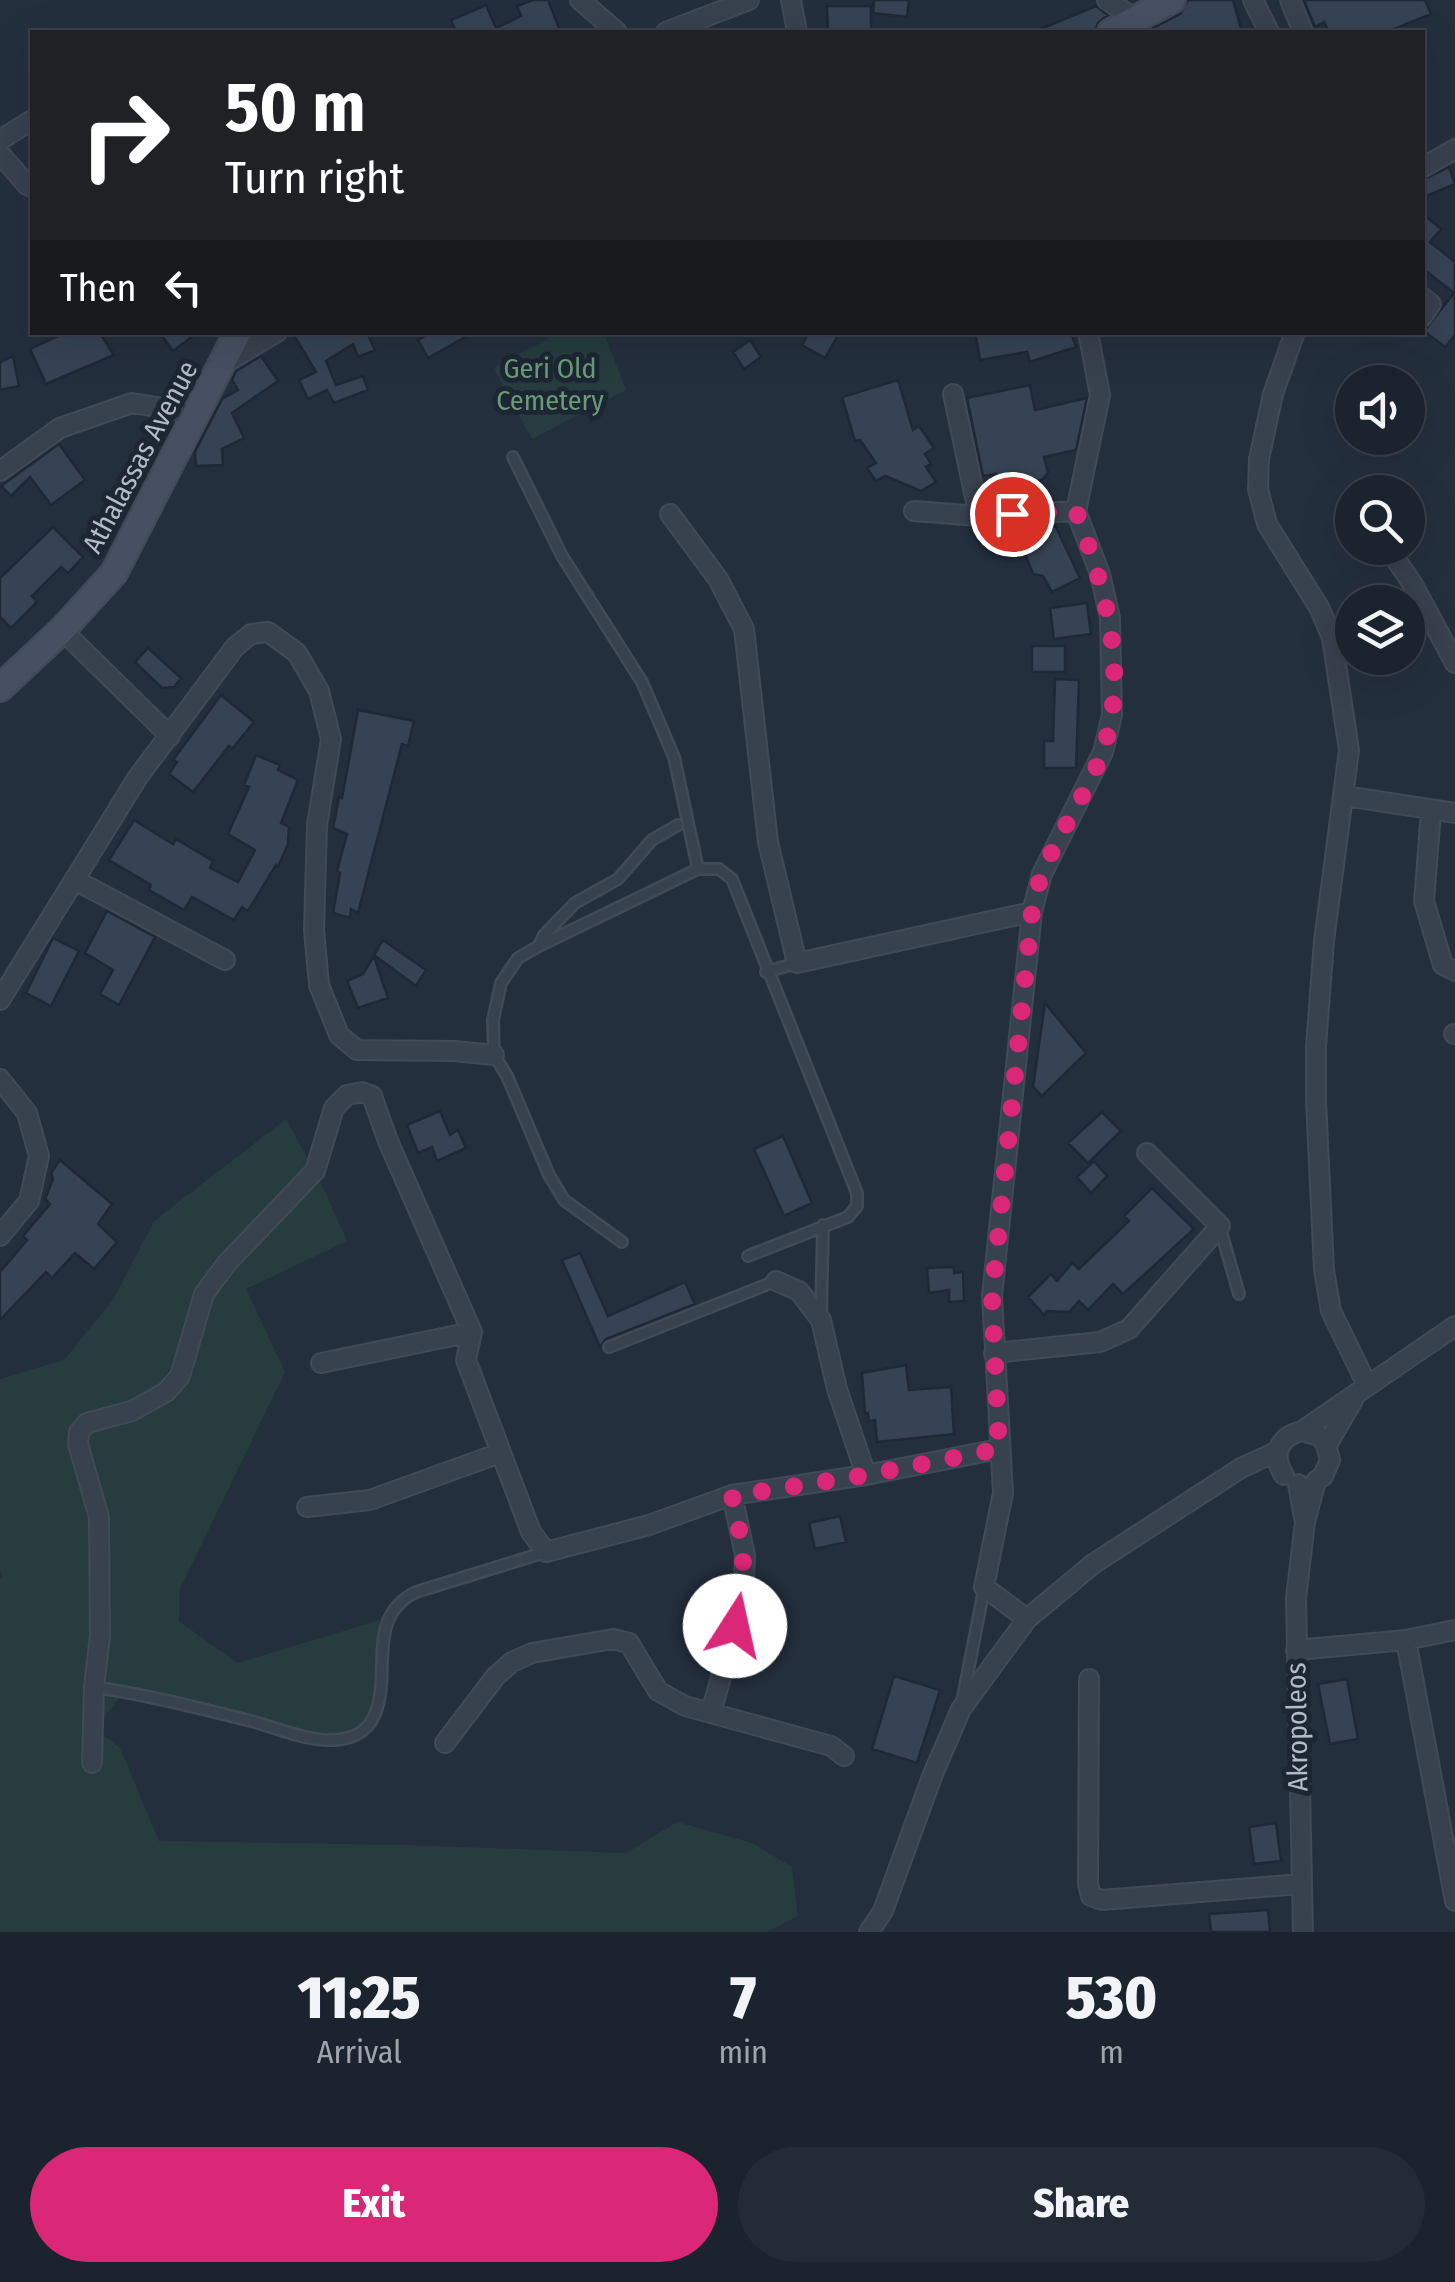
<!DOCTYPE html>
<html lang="en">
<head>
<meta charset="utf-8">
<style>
  body { margin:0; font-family:"Fira Sans Condensed",sans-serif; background:#242b36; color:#f1f3f6; height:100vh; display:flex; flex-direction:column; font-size:38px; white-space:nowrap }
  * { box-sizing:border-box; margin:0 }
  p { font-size:32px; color:#a0a4aa }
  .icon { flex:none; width:55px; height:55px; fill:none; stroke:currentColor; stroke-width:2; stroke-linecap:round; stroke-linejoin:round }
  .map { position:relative; height:1932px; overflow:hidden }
  .drawer { display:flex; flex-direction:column; background:#1b232e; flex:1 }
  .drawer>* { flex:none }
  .banner { position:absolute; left:30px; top:30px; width:1395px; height:305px; border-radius:0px; box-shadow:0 10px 40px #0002,0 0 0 2px #39404a; background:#202124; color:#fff; overflow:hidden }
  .controls { position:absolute; left:1335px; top:365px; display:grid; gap:20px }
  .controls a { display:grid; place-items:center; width:90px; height:90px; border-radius:50%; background:#1b232e; box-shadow:0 10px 40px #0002,0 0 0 2px #39404a; font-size:50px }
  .pin { position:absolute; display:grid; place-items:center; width:85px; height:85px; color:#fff; margin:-42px; border:5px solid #fff; border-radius:50%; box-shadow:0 2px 10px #0007 }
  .me { position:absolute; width:110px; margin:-55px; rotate:10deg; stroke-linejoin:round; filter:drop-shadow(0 0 8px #0008) }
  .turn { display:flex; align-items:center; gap:35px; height:210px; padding:0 30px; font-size:45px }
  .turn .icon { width:130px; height:130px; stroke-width:2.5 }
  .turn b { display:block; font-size:70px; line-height:85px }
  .then { display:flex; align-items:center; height:95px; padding:0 30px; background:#0003; gap:20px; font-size:38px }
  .eta { display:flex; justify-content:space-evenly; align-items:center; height:170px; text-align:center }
  .eta b { font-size:60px; font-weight:800; line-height:70px }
  .cta { display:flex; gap:20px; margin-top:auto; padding:20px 30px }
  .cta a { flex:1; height:115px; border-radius:60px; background:#db2777; color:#fff; font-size:40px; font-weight:800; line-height:115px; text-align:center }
  .cta a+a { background:#242b36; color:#f1f3f6 }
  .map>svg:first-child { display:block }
  .green { fill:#263c3f }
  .building { fill:#364354; stroke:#1f2835; stroke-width:2.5 }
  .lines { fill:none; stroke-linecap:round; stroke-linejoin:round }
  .lane-casing { stroke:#414a57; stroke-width:14 }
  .street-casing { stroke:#414a57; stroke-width:22 }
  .secondary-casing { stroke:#414a57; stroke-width:30 }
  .lane { stroke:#38414e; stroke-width:9 }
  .street { stroke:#38414e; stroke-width:18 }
  .secondary { stroke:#465061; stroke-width:25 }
  .route { stroke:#db2777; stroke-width:18; stroke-dasharray:0 32.4 }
  .labels { text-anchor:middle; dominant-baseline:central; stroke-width:10; stroke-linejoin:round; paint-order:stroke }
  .park-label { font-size:28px; fill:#6b9a76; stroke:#1d2633 }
  .street-label { font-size:28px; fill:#b4bcc9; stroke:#1d2633 }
</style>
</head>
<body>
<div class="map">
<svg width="1455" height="1932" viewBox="0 0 1455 1932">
  <rect width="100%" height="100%" fill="#242f3e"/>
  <!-- green -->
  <path class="green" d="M560,333H604L626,390L532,439L495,371L496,366Z
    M286,1119L320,1181L347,1241L246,1289L285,1372L179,1591V1621L237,1663L380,1620L372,1726L331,1747L120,1697L95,1729L120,1748L159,1841L405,1845L626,1853L677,1822L752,1843L792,1867L798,1916L767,1932H0V1579L3,1576L0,1569V1379L64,1360L113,1300L154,1221Z"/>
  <!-- building -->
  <path class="building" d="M533,0H548L559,28L547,32H456L451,20L486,5L496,28L521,16L517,6Z
    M874,0H909L907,17L873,13Z
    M1188,0H1233L1242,32H1145L1180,14Z
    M1304,0H1425L1431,14L1387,32H1329L1324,22L1315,27Z
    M827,6H871V32H828Z
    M1096,6L1108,15L1098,23L1095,32H1033Z
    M1449,167L1455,184L1422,198V180Z
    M1422,213L1441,229L1430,242L1455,262V335L1445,347L1424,331L1454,293L1422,268Z
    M66,332H99L114,355L46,384L30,349Z
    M159,332H198L173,351Z
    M303,332H372L368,335L375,350L358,357L353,344L326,361L336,385L363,376L368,390L334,403L327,390L308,399L299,380L316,372L295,337Z
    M432,332H474L428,358L418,340Z
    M809,332H840L825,358L802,345Z
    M975,332H1071L1076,347L1030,362L1027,352L980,360Z
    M750,340L761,357L744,369L733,352Z
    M13,356L19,386L0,390V362Z
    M261,356L278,381L232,413L244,438L222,449L223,465L196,466L195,452L222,399L238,390L232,380L236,371Z
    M898,380L913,430L919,426L934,448L925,454L931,464L926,467L936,482L921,491L885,476L876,481L867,468L876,463L860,440L855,441L842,397Z
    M1030,385L1035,410L1087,398L1076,450L1044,457L1048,473L1042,480L999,489L996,474L983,476L967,398Z
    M59,444L85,480L51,505L30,477L11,496L1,486Z
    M1048,525L1056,527L1080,578L1052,592L1043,576L1033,574L1023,548L995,552L992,533Z
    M53,527L83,557L68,573L61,567L32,596L37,602L11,628L0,617V578Z
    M1087,603L1091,634L1054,639L1050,608Z
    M1032,646H1065V672H1032Z
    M148,648L181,678L174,687L162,688L135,662Z
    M1055,679L1079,680L1076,768H1044V741H1053Z
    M221,695L254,722L232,749L229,746L193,792L169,774L177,762L173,760Z
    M358,710L414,721L408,746L402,744L358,913L351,909L350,918L333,913L340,873L337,871L347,834L333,828L339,797L342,798Z
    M256,755L280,765L278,770L298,780L281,823L289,827L288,844L278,867L276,865L248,911L242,907L234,920L192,897L184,910L149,890L151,885L109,860L134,820L173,844L176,839L213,861L210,868L238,882L255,850L228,834L249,787L244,785Z
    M107,911L155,937L119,1005L100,994L113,970L85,953Z
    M53,938L79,951L51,1006L26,993Z
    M383,940L426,970L416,986L374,955Z
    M374,956L388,998L358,1008L347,981L363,974Z
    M1045,1003L1086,1053L1042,1096L1033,1087Z
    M440,1111L450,1135L458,1130L466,1148L437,1161L432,1147L418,1153L407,1125Z
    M1102,1112L1121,1131L1088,1163L1068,1143Z
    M783,1136L812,1203L784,1216L754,1149Z
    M60,1160L112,1204L98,1224L117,1242L94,1269L75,1253L52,1278L46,1272L0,1320V1272L27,1240L23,1236L50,1204L45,1199L53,1179L51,1173Z
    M1094,1161L1107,1176L1091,1193L1077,1177Z
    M1152,1188L1194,1229L1123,1294L1113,1284L1088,1310L1079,1301L1069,1312L1047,1311L1044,1315L1028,1297L1051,1274L1057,1281L1072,1263L1079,1269L1129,1221L1124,1216Z
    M580,1253L608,1316L685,1282L695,1304L606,1339L600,1347L562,1260Z
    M954,1267V1273L963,1272L964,1301L949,1302V1290L929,1293L927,1268Z
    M906,1365L909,1390L951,1387L954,1434L877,1442L875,1420L869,1421L868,1413L865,1414L862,1373Z
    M840,1516L846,1542L815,1549L809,1523Z
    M894,1676L940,1690L917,1763L872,1749Z
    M1347,1679L1358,1739L1330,1744L1318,1684Z
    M1276,1823L1281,1861L1254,1864L1249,1827Z
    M1268,1910L1270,1932H1211L1209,1914Z"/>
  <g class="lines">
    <!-- lane casing -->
    <g class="lane-casing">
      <path id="lane" d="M513,457L562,556L642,682L674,757L698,869
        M539,946L544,935L575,903L618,879L652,840L678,825
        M766,972L797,963
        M1220,1228L1239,1294
        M622,1242L564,1200L549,1175L507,1076L494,1055L493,1020L501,983L518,958L539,946L698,869H719L732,879L857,1193V1206L848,1217L748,1256
        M821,1317L823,1225
        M609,1347L776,1281
        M94,1687C148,1695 199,1708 251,1721C274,1727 301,1739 325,1740C346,1741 367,1735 375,1714C392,1672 365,1617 416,1592L546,1552
        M962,1702L984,1589"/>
    </g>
    <!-- street casing -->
    <g class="street-casing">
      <path id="street" d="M580,0L617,32
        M791,0L797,32
        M1107,0L1135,19
        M1253,0L1269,32
        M1290,0L1303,32
        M666,32L749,0
        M0,140L32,120
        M0,154L27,185L32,187
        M1422,168L1455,149
        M1422,297L1431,304L1422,317
        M1295,332L1273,394L1259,459L1258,489L1267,524L1320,609L1332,638L1349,750L1324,941L1316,1047V1100L1324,1270L1331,1311L1367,1385
        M222,365L277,332
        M953,394L979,516
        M0,471L60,428L132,403L175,410L196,418
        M914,511L979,516L1076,511
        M670,514L718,579L744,629L768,842L797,963L1032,912
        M1388,548L1412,583L1455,663
        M62,630L170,736
        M1345,796L1455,813
        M1431,812L1424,901L1443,965L1455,971
        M75,880L225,960
        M0,1000L138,777L235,647L251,634L268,632L297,653L319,691L331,739L317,825L314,930L319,985L339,1035L357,1050L454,1051L494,1055
        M1454,1034H1455
        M0,1079L27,1113L39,1156L29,1201L0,1236
        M776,1281L799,1291L821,1320L837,1389L866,1475
        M994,1353L1100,1342L1129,1329L1220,1226L1147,1153
        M321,1363L472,1332
        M1302,1431L1319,1436L1325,1442L1330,1460L1323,1476L1316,1481L1305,1522L1296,1598L1303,1932
        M1327,1445L1353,1400
        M1284,1475C1271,1455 1279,1436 1302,1431L1455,1326
        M1298,1484L1304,1518
        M307,1507L370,1500L500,1453
        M1027,1619L984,1587L1003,1493L992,1296L1032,912L1042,874L1103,752L1112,715L1110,618L1100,574L1076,511L1100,395L1088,332
        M1406,1640L1455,1901
        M1296,1650L1406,1640L1455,1630
        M1089,1679L1088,1884L1091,1896L1102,1900L1300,1884
        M711,1713L743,1597L745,1555L732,1495
        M445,1743L496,1676L512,1662L532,1653L613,1639L629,1643L658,1691L685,1706L831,1746L844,1756
        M92,1763L94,1687L100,1636L99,1517L78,1444L79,1432L87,1423L132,1411L166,1392L180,1376L204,1294L227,1263L315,1171L334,1108L347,1095L362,1092L372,1096L388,1141L472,1332L466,1360L531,1532L546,1552L649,1525L732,1495L866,1475L999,1449
        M869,1932L883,1911L933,1774L961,1709L1027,1619L1093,1564L1241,1468L1278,1451"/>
    </g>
    <!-- secondary casing -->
    <g class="secondary-casing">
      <path id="secondary" d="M1111,32L1172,0
        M0,688L62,630L114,573L238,332"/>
    </g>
    <!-- lane -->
    <use href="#lane" class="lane"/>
    <!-- street -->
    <use href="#street" class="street"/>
    <!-- secondary -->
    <use href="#secondary" class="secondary"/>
  </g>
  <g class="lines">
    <!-- route -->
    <path class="route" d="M735,1626C749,1577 743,1544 732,1496L866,1475L999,1449L992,1296L1032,912C1035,900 1037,886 1042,875C1058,832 1088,794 1103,750C1130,672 1104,585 1076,511L1012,514"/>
  </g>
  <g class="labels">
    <!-- park labels -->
    <g class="park-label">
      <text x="550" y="368">Geri Old<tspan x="550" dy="32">Cemetery</tspan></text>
    </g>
    <!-- street labels -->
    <g class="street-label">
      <text transform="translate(140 457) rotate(-62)">Athalassas Avenue</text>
      <text transform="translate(1297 1727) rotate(-91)">Akropoleos</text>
    </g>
  </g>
</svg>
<div class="controls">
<a><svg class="icon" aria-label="sound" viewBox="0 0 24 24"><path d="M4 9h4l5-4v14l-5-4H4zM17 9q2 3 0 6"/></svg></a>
<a><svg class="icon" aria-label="search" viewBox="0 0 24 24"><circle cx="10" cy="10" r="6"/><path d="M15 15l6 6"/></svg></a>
<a><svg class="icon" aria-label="layers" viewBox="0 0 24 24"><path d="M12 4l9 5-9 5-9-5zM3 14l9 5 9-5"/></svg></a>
</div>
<div class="pin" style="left:1012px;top:514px;background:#d93025"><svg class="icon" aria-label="arrive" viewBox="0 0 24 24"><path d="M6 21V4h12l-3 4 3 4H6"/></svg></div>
<svg class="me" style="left:735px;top:1626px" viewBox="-20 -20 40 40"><circle r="19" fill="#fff"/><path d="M0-13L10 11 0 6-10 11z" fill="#db2777"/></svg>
<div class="banner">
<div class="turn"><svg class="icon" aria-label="right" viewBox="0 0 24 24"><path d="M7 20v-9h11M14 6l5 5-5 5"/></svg><div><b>50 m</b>Turn right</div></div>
<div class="then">Then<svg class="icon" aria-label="left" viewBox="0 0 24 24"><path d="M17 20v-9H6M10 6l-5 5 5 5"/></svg></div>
</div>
</div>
<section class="drawer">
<div class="eta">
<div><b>11:25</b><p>Arrival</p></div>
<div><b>7</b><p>min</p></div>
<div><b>530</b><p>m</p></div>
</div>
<div class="cta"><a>Exit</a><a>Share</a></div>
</section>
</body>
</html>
